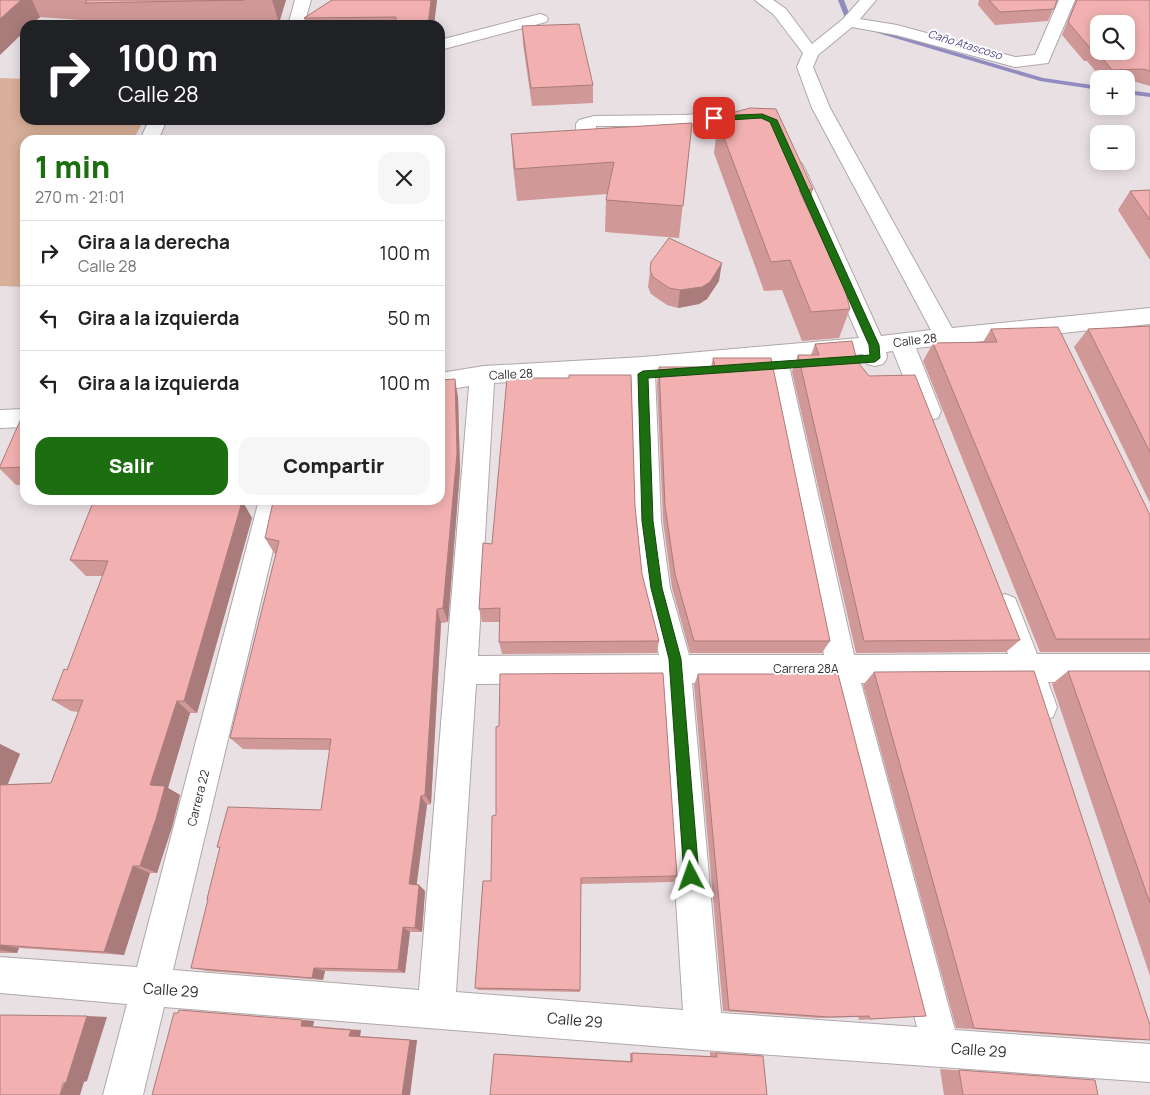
<!DOCTYPE html>
<html lang="es">
<head>
<meta charset="utf-8">
<style>
  body { margin:0; font-family:Manrope,sans-serif; background:#f6f6f6; color:#222; height:100vh; display:flex; flex-direction:column; font-size:19px; white-space:nowrap }
  * { box-sizing:border-box; margin:0 }
  p { font-size:16px; color:#767676 }
  .icon { flex:none; width:28px; height:28px; fill:none; stroke:currentColor; stroke-width:2; stroke-linecap:round; stroke-linejoin:round }
  .map { position:relative; flex:1; overflow:hidden }
  .drawer { position:absolute; left:20px; top:135px; width:425px; height:370px; display:flex; flex-direction:column; background:#fff; border-radius:15px; box-shadow:0 2px 12px #0003 }
  .drawer>* { flex:none }
  .banner { position:absolute; left:20px; top:20px; width:425px; height:105px; border-radius:15px; box-shadow:0 2px 12px #0003; background:#202124; color:#fff; overflow:hidden }
  .controls { position:absolute; left:1090px; top:15px; display:grid; gap:10px }
  .controls a { display:grid; place-items:center; width:45px; height:45px; border-radius:10px; background:#fff; box-shadow:0 2px 12px #0003; font-size:25px }
  .pin { position:absolute; display:grid; place-items:center; width:42px; height:42px; color:#fff; margin:-21px; border-radius:10px; box-shadow:0 2px 8px #0006 }
  .me { position:absolute; width:55px; margin:-28px; rotate:356deg; stroke-linejoin:round; filter:drop-shadow(0 0 4px #0008) }
  .turn { display:flex; align-items:center; gap:18px; height:105px; padding:0 15px; font-size:22px }
  .turn .icon { width:65px; height:65px; stroke-width:2.5 }
  .turn b { display:block; font-size:35px; line-height:42px }
  .round { display:grid; place-items:center; flex:none; width:52px; height:52px; border-radius:15px; background:#f6f6f6 }
  .headline { display:flex; align-items:center; justify-content:space-between; height:85px; padding:0 15px }
  h1 { font-size:30px; font-weight:800; line-height:38px; color:#1d6d11 }
  .cta { display:flex; gap:10px; margin-top:auto; padding:10px 15px }
  .cta a { flex:1; height:58px; border-radius:15px; background:#1d6d11; color:#fff; font-size:20px; font-weight:800; line-height:58px; text-align:center }
  .cta a+a { background:#f6f6f6; color:#222 }
  ul { padding:0; list-style:none }
  li { display:flex; align-items:center; gap:15px; height:65px; padding:0 15px; border-top:1px solid #e0e0e0 }
  li div { flex:1 }
  li b { display:block; font-size:19px }
  li em { font-style:normal }
  .map>svg:first-child { display:block }
  .green { fill:#d8af98 }
  .lines { fill:none; stroke-linecap:round; stroke-linejoin:round }
  .stream { fill:#918bbf; fill-rule:evenodd }
  .minor-casing { stroke:#afa7aa; stroke-width:2 }
  .minor { fill:#fff; fill-rule:evenodd }
  .wall { fill:#d09897 }
  .shaded-wall { fill:#a97c7b }
  .building { fill:#f2b1b0; stroke:#a97c7b; fill-rule:evenodd }
  .route { fill:#1d6d11; stroke:#13470b }
  .labels { text-anchor:middle; dominant-baseline:central; stroke-width:4; stroke-linejoin:round; paint-order:stroke }
  .far-water-label { font-size:11px; font-style:italic; fill:#554a8c; stroke:#fff }
  .street-label { font-size:12px; fill:#312e2f; stroke:#fff }
  .near-street-label { font-size:15px; fill:#312e2f; stroke:#fff }
</style>
</head>
<body>
<div class="map">
<svg width="1150" height="1095" viewBox="0 0 1150 1095">
  <rect width="100%" height="100%" fill="#e9e0e4"/>
  <!-- green -->
  <path class="green" d="M0,78L25,79V120H144L133,140H25V287L0,286Z"/>
  <g class="lines">
    <!-- stream -->
    <path class="stream" d="M838,0H844L852,21L856,23V25L847,23Z
      M870,27L1043,78L1099,86V90L1040,81L868,30L867,29Z
      M1126,90L1150,93V97L1126,94Z"/>
    <!-- minor casing -->
    <g class="minor-casing">
      <path id="minor" d="M295,0H311L304,25H288Z
        M755,0H773L786,9L812,44L843,19L860,0H876L860,19L897,25L1015,57L1035,55L1059,0H1075L1048,63L1015,67L896,35L852,27L818,55L813,67L830,108L952,328L1150,308V324L916,348L941,411L938,418L929,420L920,418L917,411L893,351L886,352L887,358L883,364L875,366L867,364L863,354L788,361L854,655L1008,654L991,607L995,598L1005,594L1015,598L1037,654H1150V682H1048L1057,707L1053,717L1042,722L1031,717L1018,682L861,683L955,1030L1150,1044V1082L703,1050L164,1007L143,1095H103L127,1004L0,993V957L137,967L259,500H285L173,970L419,990L469,386L440,391V373L484,366L643,357L859,338L784,167L787,163L794,161L801,163L804,167L881,336L931,330L812,108L797,67L803,53L774,15ZM766,363L824,655H689L670,588L661,521L655,373ZM631,375L635,521L642,588L659,655L478,656L494,383ZM662,683L683,1010L456,992L476,684ZM692,683H831L917,1027L721,1013Z
        M540,14L546,16L548,19L546,22L440,50V40Z
        M758,111L764,112L767,116L764,120L688,125L676,146C666,148 656,149 646,147L644,143L646,139L663,137L670,126H596L595,140L614,142L616,146L614,150L607,152L579,150L577,146L576,124L579,120L594,116L682,115Z
        M149,120H167L158,140H140Z
        M25,409V427L0,428V410Z"/>
    </g>
    <!-- minor -->
    <use href="#minor" class="minor"/>
  </g>
  <!-- wall -->
  <path class="wall" d="M0,0H286L279,23L162,25H96L94,21L40,17L31,25H25Z
    M332,0H437L434,25H306L304,18Z
    M979,0H1057L1048,21L995,25L978,5Z
    M1076,0H1150V86L1136,82H1126V79H1102L1087,61H1084L1062,35Z
    M522,26L593,85V103L532,106L523,44Z
    M721,116L813,189L808,208L850,309L839,338L802,341L782,290L764,291L714,153L718,122H720Z
    M692,123L679,238L605,232L606,200L607,194L517,201L513,166L511,134Z
    M1150,190V260L1118,210L1130,191Z
    M651,262L719,281L707,299L699,304L678,308L667,305L651,294L648,287Z
    M1150,326V503L1074,347L1088,329Z
    M991,329L1150,515V652H1040L923,361L933,343L983,342Z
    M815,344L857,361L1020,640L1006,652L856,653L792,372L798,355H811Z
    M713,358L830,641L822,653H690L672,588L663,521L657,384L659,367H711Z
    M458,397L460,470L448,622L441,623L431,804L427,805L416,884L419,885L425,891L422,932H410L405,973L325,971L323,980L207,971L191,968L208,900L207,899L220,848L217,847L321,810L330,750L243,749L230,738L276,554L274,553L265,538L288,502Z
    M25,412V485H16L0,469V466Z
    M77,500H245L244,504L252,518L197,713H190L168,788L180,795L172,827L157,873H150L124,955L19,948L17,953H0V744L20,754L8,784L51,783L78,712L71,711L52,700L67,670L103,576H86L70,560L94,500L78,501Z
    M635,506L642,574L659,641L657,653L502,654L499,642L500,622H482L479,609L492,544Z
    M1068,671H1150V976L1052,684Z
    M874,672L1150,1040H1129L956,1028L863,685Z
    M698,674L926,1016L859,1020L858,1017L819,1018L723,1011L694,685Z
    M677,876L673,882L581,884L580,992L479,990L475,988L483,881Z
    M179,1010L314,1021L313,1026L361,1030L360,1036L417,1040L410,1095H152Z
    M710,1052L763,1056L767,1095L494,1054H498L630,1061V1053L710,1056Z
    M940,1069L1069,1078L1098,1095H944Z"/>
  <!-- shaded-wall -->
  <path class="shaded-wall" d="M21,0H32L40,17L31,25H25V31L0,55V19Z
    M272,0H286L279,23Z
    M431,0H437L434,25H428Z
    M722,263L719,281L707,299L699,304L678,308L680,290Z
    M455,379L458,397L460,470L448,622L443,608Z
    M229,500H245L244,504L252,518L197,713L184,701Z
    M437,609L441,623L431,804L425,795Z
    M177,701L190,713L168,788L180,795L172,827L157,873L140,866L150,785Z
    M0,744L20,754L3,795L0,793Z
    M421,796L427,805L416,890L409,884Z
    M133,866L150,873L124,955L104,952Z
    M419,885L425,891L422,932L415,928Z
    M403,927L410,932L405,973L398,970Z
    M0,945L19,948L17,953L0,950Z
    M314,968L325,971L323,980L312,978Z
    M87,1016L107,1017L87,1081L84,1082L80,1095H60Z
    M302,1020L314,1021L313,1026H301Z
    M351,1030H361L360,1036H349Z
    M410,1040H417L410,1095H402Z"/>
  <!-- building -->
  <path class="building" d="M0,0H21L0,19Z
    M87,0H244L85,3Z
    M332,0H431L428,25H395L396,17L304,18Z
    M989,0H1057L1054,9L1000,12Z
    M1077,0H1150V71L1143,69L1112,70L1094,48H1090L1068,22ZM1099,24H1126V51H1099Z
    M579,24L593,85L531,88L522,26Z
    M750,108L776,109L813,189L799,190L845,289L850,309L811,312L790,260L771,262L718,122H722L721,116Z
    M692,123L683,206L606,200L614,162L515,169L511,134Z
    M1150,190V220L1130,191Z
    M669,238L722,263L710,282L702,287L680,290L669,288L653,277L650,270L651,262Z
    M1150,326V452L1088,329Z
    M1058,327L1150,515V639H1056L933,343L997,342L991,329Z
    M852,341L857,361L869,376L915,375L1020,640L864,641L798,355H819L815,344Z
    M713,358H771L830,641H694L675,574L665,506L659,367H715Z
    M569,375H631L635,506L642,574L659,641L499,642L500,608L479,609L483,543L492,544L507,378H569Z
    M455,379L457,453L443,608L437,609L425,795L421,796L409,884L419,885L415,928L403,927L398,970L314,968L312,978L191,968L208,899H207L220,847H217L228,807L321,810L331,739L230,738L279,541L265,538L273,502H288L289,500H440V380Z
    M24,412H25V467L0,468V466Z
    M94,500H229V502H242L184,701H177L150,785L165,786L156,819L140,866H133L104,952L0,945V785L51,783L83,700H52L64,669L67,670L108,561L70,560Z
    M1034,671L1150,1025V1040L974,1028L874,672Z
    M1068,671H1150V903Z
    M663,673L677,876L581,878L580,990L475,988L483,881H491L492,816L496,815V727L499,726L500,674Z
    M698,674H838L926,1016L870,1019L869,1016L829,1017L729,1010Z
    M179,1010L302,1020L301,1026L351,1030L349,1036L410,1040L402,1095H152L174,1013H178Z
    M0,1015L87,1016L66,1083H63L60,1095H0Z
    M632,1053L717,1057L716,1053L763,1056L767,1095H490L494,1054L632,1062Z
    M959,1070L1095,1080L1098,1095H963Z"/>
  <!-- route -->
  <path class="route" d="M762,114L777,120L879,345L880,358L875,362L648,378L653,521L662,588L681,659L699,876L696,881L691,883L686,881L684,876L669,659L651,588L642,521L638,374L643,371L870,355L869,345L770,122L761,118L714,121L710,118L714,116Z"/>
  <g class="labels">
    <!-- far-water labels -->
    <g class="far-water-label">
      <text transform="translate(965 44) rotate(17)">Caño Atascoso</text>
    </g>
    <!-- street labels -->
    <g class="street-label">
      <text transform="translate(915 340) rotate(-7)">Calle 28</text>
      <text transform="translate(511 374) rotate(-3)">Calle 28</text>
      <text x="806" y="668">Carrera 28A</text>
      <text transform="translate(198 798) rotate(-76)">Carrera 22</text>
    </g>
    <!-- near-street labels -->
    <g class="near-street-label">
      <text transform="translate(171 990) rotate(4)">Calle 29</text>
      <text transform="translate(575 1020) rotate(5)">Calle 29</text>
      <text transform="translate(979 1050) rotate(4)">Calle 29</text>
    </g>
  </g>
</svg>
<div class="controls">
<a><svg class="icon" aria-label="search" viewBox="0 0 24 24"><circle cx="10" cy="10" r="6"/><path d="M15 15l6 6"/></svg></a>
<a>+</a>
<a>−</a>
</div>
<div class="pin" style="left:714px;top:118px;background:#d93025"><svg class="icon" aria-label="arrive" viewBox="0 0 24 24"><path d="M6 21V4h12l-3 4 3 4H6"/></svg></div>
<svg class="me" style="left:691px;top:876px" viewBox="-20 -20 40 40"><path d="M0-17L14 15 0 8-14 15z" fill="#1d6d11" stroke="#fff" stroke-width="4"/></svg>
<div class="banner">
<div class="turn"><svg class="icon" aria-label="right" viewBox="0 0 24 24"><path d="M7 20v-9h11M14 6l5 5-5 5"/></svg><div><b>100 m</b>Calle 28</div></div>
</div>
<section class="drawer">
<div class="headline"><div><h1>1 min</h1><p>270 m · 21:01</p></div><a class="round"><svg class="icon" aria-label="close" viewBox="0 0 24 24"><path d="M6 6l12 12M18 6L6 18"/></svg></a></div>
<ul>
<li><svg class="icon" aria-label="right" viewBox="0 0 24 24"><path d="M7 20v-9h11M14 6l5 5-5 5"/></svg><div><b>Gira a la derecha</b><p>Calle 28</p></div><em>100 m</em></li>
<li><svg class="icon" aria-label="left" viewBox="0 0 24 24"><path d="M17 20v-9H6M10 6l-5 5 5 5"/></svg><div><b>Gira a la izquierda</b></div><em>50 m</em></li>
<li><svg class="icon" aria-label="left" viewBox="0 0 24 24"><path d="M17 20v-9H6M10 6l-5 5 5 5"/></svg><div><b>Gira a la izquierda</b></div><em>100 m</em></li>
</ul>
<div class="cta"><a>Salir</a><a>Compartir</a></div>
</section>
</div>
</body>
</html>
